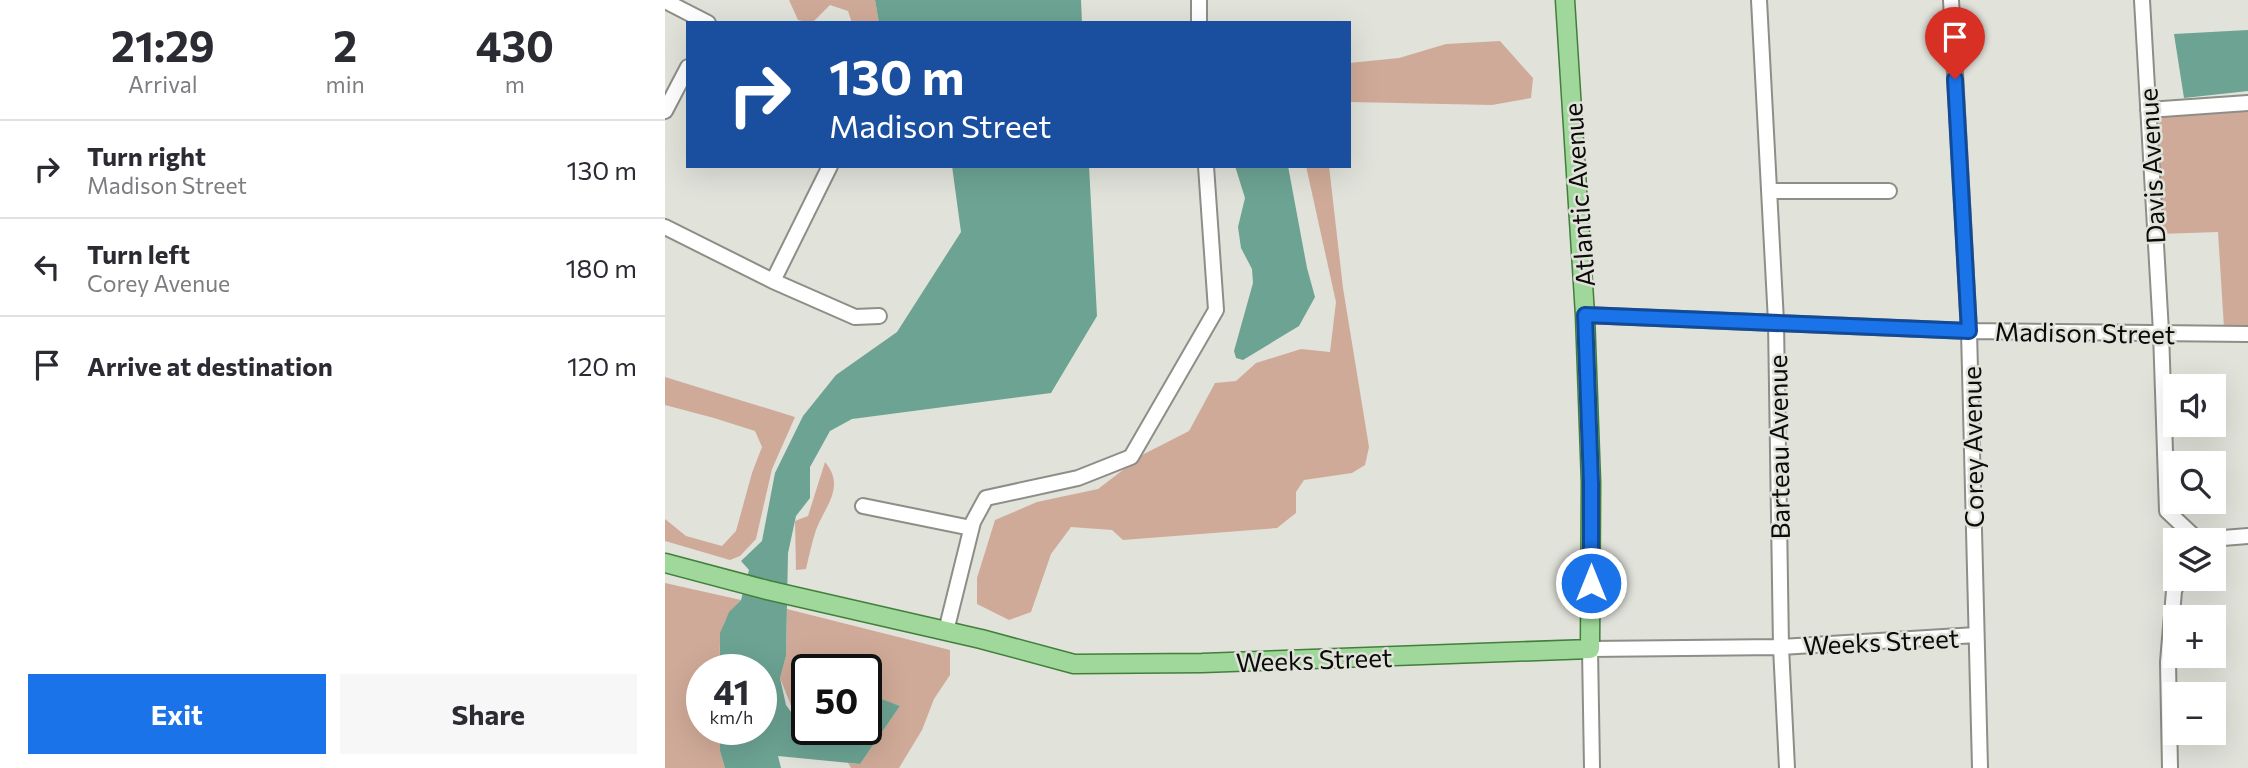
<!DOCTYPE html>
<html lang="en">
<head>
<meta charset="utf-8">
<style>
  body { margin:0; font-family:Commissioner,sans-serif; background:#f7f7f7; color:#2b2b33; height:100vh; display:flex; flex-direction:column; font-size:26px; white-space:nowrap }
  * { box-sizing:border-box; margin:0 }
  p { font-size:23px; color:#7c7c81 }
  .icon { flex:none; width:38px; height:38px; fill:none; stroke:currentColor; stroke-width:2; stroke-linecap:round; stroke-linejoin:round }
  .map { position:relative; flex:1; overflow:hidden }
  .side { display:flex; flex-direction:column; background:#fff; width:665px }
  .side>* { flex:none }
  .guide { position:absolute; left:21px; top:21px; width:665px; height:147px; border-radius:0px; box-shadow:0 7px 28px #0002; background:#1a4fa0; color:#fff; overflow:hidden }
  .controls { position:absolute; left:1498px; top:374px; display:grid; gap:14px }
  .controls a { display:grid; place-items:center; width:63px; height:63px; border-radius:0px; background:#fff; box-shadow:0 7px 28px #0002; font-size:35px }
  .speed { position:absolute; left:21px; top:654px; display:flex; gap:14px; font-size:35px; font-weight:700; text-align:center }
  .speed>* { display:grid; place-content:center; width:91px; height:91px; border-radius:50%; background:#fff; box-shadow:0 7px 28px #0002; line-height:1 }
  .speed small { font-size:18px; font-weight:400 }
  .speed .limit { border:4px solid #111; border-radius:10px; background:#fff; color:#111 }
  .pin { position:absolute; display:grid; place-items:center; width:60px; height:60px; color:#fff; margin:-72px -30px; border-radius:50% 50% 50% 0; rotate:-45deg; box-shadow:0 0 7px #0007 }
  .pin .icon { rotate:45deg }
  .me { position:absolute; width:77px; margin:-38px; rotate:0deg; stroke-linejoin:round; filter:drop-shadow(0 0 5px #0008) }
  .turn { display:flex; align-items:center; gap:24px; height:147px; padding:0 28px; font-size:32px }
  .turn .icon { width:91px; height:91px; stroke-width:2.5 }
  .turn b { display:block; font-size:49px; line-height:60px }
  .eta { display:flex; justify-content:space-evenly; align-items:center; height:119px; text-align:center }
  .eta b { font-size:42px; font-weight:700; line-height:49px }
  .primary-button { display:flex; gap:14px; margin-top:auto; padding:14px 28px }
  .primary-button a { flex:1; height:80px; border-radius:0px; background:#1a73e8; color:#fff; font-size:28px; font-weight:700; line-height:80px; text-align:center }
  .primary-button a+a { background:#f7f7f7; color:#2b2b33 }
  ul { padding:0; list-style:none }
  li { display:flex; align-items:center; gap:21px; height:98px; padding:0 28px; border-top:2px solid #e1e1e2 }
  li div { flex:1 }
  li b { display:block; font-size:26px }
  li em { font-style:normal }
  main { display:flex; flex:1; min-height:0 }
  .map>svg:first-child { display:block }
  .green { fill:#d0aa98 }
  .water { fill:#6ca393 }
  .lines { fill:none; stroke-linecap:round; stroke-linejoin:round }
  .minor-casing { stroke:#8d8e87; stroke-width:18 }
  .major-casing { stroke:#427f3b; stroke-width:21 }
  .minor { stroke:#fff; stroke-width:14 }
  .major { stroke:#9fd89a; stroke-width:18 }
  .route-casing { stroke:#114b97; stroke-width:18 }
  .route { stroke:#1a73e8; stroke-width:12 }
  .labels { text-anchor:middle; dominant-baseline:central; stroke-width:5; stroke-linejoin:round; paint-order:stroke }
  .street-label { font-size:26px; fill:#0b0b09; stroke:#e1e2da }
</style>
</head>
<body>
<main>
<section class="side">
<div class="eta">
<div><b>21:29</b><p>Arrival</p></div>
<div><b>2</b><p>min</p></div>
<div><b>430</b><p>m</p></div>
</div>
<ul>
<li><svg class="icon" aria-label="right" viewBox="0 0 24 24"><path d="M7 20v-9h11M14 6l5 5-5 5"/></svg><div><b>Turn right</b><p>Madison Street</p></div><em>130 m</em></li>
<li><svg class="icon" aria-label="left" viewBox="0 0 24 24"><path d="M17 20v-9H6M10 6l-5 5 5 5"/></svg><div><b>Turn left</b><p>Corey Avenue</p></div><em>180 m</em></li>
<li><svg class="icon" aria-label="arrive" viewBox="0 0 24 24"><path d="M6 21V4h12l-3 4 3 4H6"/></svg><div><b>Arrive at destination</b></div><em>120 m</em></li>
</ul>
<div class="primary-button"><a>Exit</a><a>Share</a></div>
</section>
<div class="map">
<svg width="1583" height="768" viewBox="0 0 1583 768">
  <rect width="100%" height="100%" fill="#e1e2da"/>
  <!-- green -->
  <path class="green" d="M124,0H210L214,23H187L183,11L165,5L147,23L133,20Z
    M835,41L868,78L866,98L827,105L684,102V63L734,58L781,44Z
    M1583,109V328H1559L1553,232L1494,234L1489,113Z
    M641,166H664L678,288L704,447L700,465L687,473L639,480L631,492V513L612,528L458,540L447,530L406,527L386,554L366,612L344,620L312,604V578L330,520L372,502L433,489L479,454L524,431L550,383L571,381L591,363L636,349L665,352L671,302Z
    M0,377L130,417L107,469L91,539L75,556L65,560L0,541V519L21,536L57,546L71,531L87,473L97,447L90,431L49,418L0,405Z
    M160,462C181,487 160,506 151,530C147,542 144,556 141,569L131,570L130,521L143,516Z
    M0,583L76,600C52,623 55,639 55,670H37V730H55V751L60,768H0Z
    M122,609L285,650V675L269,699L257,730L234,768H186L183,763L195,764L235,706L211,698L201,705V670H142V726L134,723L131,718L115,678L121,656Z"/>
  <!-- water -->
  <path class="water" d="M210,0H416L417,23H214Z
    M1583,30V91L1519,98L1509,34Z
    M287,166H424L432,316L386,393L187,419L165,431L145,467V498L131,516L123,553L121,656L115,678L121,705L134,723L142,726V730H153L164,734L169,730H201V705L211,697L235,706L195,764L113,756L116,768H60L55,751V730H96V670H55V633L64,612L76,600L84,570L76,561L97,541L110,473L138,416L171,375L232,332L296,232Z
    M570,166H623L642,268L650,297L634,326L578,360L571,358L569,351L588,283L587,269L576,248L573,227L580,198Z"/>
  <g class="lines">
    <!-- minor casing -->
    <g class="minor-casing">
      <path id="minor" d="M534,0V23
        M1094,0L1111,322L1116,647L1122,768
        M1286,0L1304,331L1315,768
        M1477,0L1496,332L1502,511L1533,540L1583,536
        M0,1L43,23
        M1483,110L1583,103
        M0,111L23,67
        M1104,191H1224
        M0,227L108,281L190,317L214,316
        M108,281L165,166
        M920,315L1304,331L1583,334
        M198,506L306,528
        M281,631L308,522L321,498L413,478L466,457L551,310L541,166
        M927,768L925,649L1116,647L1311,635
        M1505,768L1503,662L1509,591L1514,579"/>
    </g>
    <!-- major casing -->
    <g class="major-casing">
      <path id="major" d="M0,563L102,590L316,639L409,664L537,663L925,649L926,483L920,315L900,0"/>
    </g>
    <!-- minor -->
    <use href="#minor" class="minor"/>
    <!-- major -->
    <use href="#major" class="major"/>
  </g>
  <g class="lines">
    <!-- route casing -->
    <g class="route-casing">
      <path id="route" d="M926,583V483L920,315L1304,331L1290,79"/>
    </g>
    <!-- route -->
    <use href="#route" class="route"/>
  </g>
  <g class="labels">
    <!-- street labels -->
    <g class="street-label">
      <text transform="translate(1486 166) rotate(-93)">Davis Avenue</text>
      <text transform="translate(913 195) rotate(-94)">Atlantic Avenue</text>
      <text transform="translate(1420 332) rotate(1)">Madison Street</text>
      <text transform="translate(1113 447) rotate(-91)">Barteau Avenue</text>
      <text transform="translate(1307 447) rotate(-91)">Corey Avenue</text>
      <text transform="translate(1216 641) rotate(-3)">Weeks Street</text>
      <text transform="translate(649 659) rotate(-2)">Weeks Street</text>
    </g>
  </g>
</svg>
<div class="controls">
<a><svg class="icon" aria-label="sound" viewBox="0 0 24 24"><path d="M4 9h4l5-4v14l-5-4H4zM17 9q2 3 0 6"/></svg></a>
<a><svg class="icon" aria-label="search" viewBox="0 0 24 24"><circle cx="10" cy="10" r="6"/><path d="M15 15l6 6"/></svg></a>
<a><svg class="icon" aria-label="layers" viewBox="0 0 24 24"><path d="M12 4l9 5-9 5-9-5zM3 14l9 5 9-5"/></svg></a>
<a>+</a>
<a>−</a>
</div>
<div class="speed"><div>41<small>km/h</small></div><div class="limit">50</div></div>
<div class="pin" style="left:1290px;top:79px;background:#d93025"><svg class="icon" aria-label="arrive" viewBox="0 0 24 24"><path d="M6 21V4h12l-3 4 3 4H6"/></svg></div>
<svg class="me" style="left:926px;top:583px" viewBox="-20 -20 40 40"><circle r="17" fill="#1a73e8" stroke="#fff" stroke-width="3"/><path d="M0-11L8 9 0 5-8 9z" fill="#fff"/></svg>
<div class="guide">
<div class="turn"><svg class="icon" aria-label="right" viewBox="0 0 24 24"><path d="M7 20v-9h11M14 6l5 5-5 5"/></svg><div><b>130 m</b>Madison Street</div></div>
</div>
</div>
</main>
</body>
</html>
